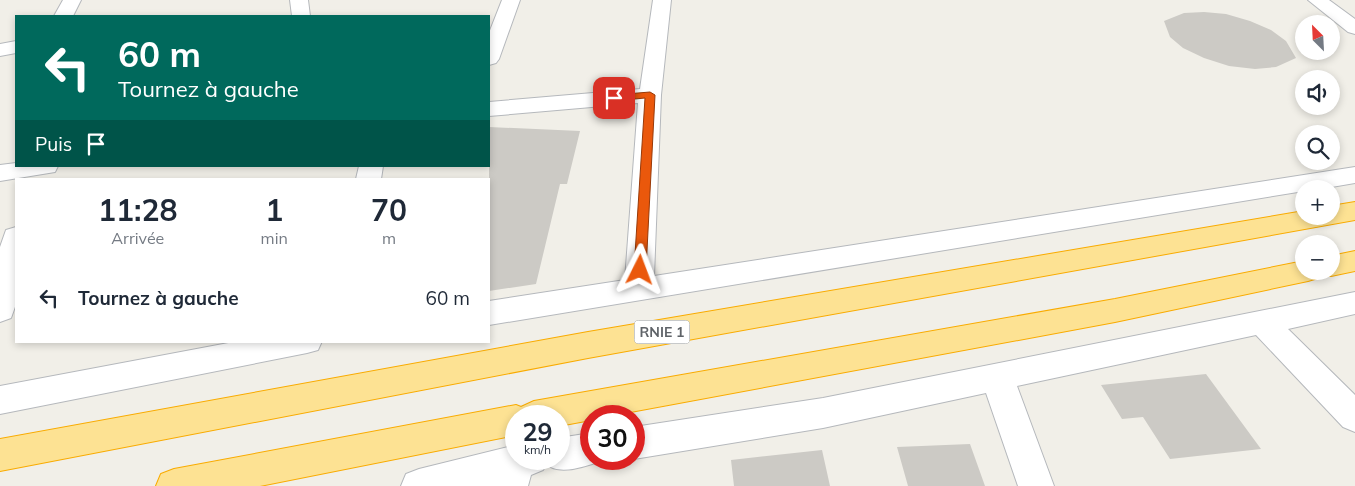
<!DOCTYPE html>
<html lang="fr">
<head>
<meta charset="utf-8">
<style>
  body { margin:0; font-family:Mulish,sans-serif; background:#f6f6f7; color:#1f2937; height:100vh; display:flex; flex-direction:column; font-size:19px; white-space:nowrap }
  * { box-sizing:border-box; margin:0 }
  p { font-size:16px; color:#747a83 }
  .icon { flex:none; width:28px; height:28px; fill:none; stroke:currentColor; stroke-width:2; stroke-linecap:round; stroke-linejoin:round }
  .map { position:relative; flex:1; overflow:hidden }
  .sheet { position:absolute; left:15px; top:178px; width:475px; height:165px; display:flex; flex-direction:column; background:#fff; border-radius:0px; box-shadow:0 2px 8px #0003 }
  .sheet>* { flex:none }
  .banner { position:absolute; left:15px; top:15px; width:475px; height:152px; border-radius:0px; box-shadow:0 2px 8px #0003; background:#00695c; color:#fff; overflow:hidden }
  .needle { width:32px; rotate:336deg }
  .fabs { position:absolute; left:1295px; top:15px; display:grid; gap:10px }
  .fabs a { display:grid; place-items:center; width:45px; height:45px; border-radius:50%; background:#fff; box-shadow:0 2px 8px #0003; font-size:25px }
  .speed { position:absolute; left:505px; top:405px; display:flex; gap:10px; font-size:25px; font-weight:700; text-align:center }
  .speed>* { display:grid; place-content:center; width:65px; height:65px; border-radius:50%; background:#fff; box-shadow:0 2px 8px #0003; line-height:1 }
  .speed small { font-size:12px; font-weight:400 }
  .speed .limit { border:8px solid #d22; background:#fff; color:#111 }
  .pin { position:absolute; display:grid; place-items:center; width:42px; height:42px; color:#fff; margin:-21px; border-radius:10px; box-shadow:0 2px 8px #0006 }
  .me { position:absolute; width:55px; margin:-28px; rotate:3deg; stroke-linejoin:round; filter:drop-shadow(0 0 4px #0008) }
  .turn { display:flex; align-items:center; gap:18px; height:105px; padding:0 20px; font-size:22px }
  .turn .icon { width:65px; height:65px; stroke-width:2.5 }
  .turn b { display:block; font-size:35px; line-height:42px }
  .then { display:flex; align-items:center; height:48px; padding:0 20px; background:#0003; gap:10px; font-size:19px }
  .eta { display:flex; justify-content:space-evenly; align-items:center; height:85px; text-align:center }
  .eta b { font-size:30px; font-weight:700; line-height:35px }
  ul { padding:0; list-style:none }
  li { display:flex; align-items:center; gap:15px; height:70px; padding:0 20px }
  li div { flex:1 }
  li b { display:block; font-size:19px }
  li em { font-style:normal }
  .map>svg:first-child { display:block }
  .building { fill:#cccac5 }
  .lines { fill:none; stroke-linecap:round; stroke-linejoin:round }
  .minor-casing { stroke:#b5b8bc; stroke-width:2 }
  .highway-casing { stroke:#f9ab00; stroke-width:2 }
  .minor { fill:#fff; fill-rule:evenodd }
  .highway { fill:#fde293; fill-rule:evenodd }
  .route { fill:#ea580c; stroke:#983908 }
  .labels { text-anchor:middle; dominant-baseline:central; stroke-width:4; stroke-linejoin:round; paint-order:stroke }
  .shield { fill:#fff; stroke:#8f9295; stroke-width:1 }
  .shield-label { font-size:14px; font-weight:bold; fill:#5f6368 }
</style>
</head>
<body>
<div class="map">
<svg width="1355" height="486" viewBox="0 0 1355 486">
  <rect width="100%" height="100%" fill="#f1efe8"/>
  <!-- building -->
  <path class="building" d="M1204,12L1226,14L1250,21L1271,30L1286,41L1296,58L1276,67L1255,69L1229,66L1204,58L1183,48L1170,37L1164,21L1184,13Z
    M489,127L580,131L567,184H560L536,284L489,291Z
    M1206,374L1261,449L1170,459L1143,417L1122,419L1101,385Z
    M970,444L985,486H908L897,447Z
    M822,450L830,486H734L731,460Z"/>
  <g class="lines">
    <!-- minor casing -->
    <g class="minor-casing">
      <path id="minor" d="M63,0H81L73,16H54Z
        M290,0H308L310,16H292Z
        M502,0H520L499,59L496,63L489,65V33Z
        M653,0H671L661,95L654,276L1355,167V183L1320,189H1304V191L489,325V301L625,280L638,103L489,116V102L640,89Z
        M1308,0H1329L1355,19V34L1348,32Z
        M16,41V53L0,56V44Z
        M16,163V166H58L55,172L0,181V165Z
        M359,166H383L381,179H356Z
        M16,227V304L11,318L0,322V247L6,230Z
        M1355,292V314L1288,329L1355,395V432L1343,427L1256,335L1017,386L1054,486H1018L986,393L823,428L634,459V427L823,398Z
        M239,341H322L318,350L307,353L0,414V386Z
        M591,433V459H604L603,460C588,466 559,476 546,464L543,470L531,475L528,486H401L406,474L419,469L516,445V459H559V438Z"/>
    </g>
    <!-- highway casing -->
    <g class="highway-casing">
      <path id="highway" d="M1355,202V220L588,358L0,471V439L588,332L1304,211V216H1331V206Z
        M1355,251V271L1331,276L1321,273L1318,278L1308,281L1115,322L609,416H591V420L559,426V416H516V435L260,486H156L161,474L174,469L516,405L521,407L534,401L1115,299L1304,261V271H1331V256Z"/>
    </g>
    <!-- minor -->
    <use href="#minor" class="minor"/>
    <!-- highway -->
    <use href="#highway" class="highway"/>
  </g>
  <!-- route -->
  <path class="route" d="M650,92L655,95L646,270L640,275L634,270L645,98L614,101L610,98L614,95Z"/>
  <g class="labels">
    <!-- shield labels -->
    <rect class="shield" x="634.5" y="320.5" width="55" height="23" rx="4"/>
    <g class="shield-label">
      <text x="662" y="332">RNIE 1</text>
    </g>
  </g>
</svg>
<div class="fabs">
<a><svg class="needle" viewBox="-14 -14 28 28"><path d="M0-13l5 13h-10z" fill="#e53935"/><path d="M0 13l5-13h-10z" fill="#747a83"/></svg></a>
<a><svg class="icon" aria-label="sound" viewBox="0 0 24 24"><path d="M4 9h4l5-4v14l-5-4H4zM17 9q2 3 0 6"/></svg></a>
<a><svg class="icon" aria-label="search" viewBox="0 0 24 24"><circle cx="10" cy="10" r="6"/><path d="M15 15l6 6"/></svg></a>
<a>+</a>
<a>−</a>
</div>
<div class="speed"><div>29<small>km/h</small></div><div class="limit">30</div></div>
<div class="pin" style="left:614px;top:98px;background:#d93025"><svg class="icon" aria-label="arrive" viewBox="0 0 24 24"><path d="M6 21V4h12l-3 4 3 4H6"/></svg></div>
<svg class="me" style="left:640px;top:270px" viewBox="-20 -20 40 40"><path d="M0-17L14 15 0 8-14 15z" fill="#ea580c" stroke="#fff" stroke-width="4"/></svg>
<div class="banner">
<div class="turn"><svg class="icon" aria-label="left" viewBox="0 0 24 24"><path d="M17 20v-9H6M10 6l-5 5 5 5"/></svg><div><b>60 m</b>Tournez à gauche</div></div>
<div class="then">Puis<svg class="icon" aria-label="arrive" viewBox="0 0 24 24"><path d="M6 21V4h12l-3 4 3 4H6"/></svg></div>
</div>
<section class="sheet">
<div class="eta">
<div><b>11:28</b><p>Arrivée</p></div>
<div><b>1</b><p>min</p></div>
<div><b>70</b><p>m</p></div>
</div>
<ul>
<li><svg class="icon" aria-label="left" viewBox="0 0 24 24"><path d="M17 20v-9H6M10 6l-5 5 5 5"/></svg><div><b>Tournez à gauche</b></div><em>60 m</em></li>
</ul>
</section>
</div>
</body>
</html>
